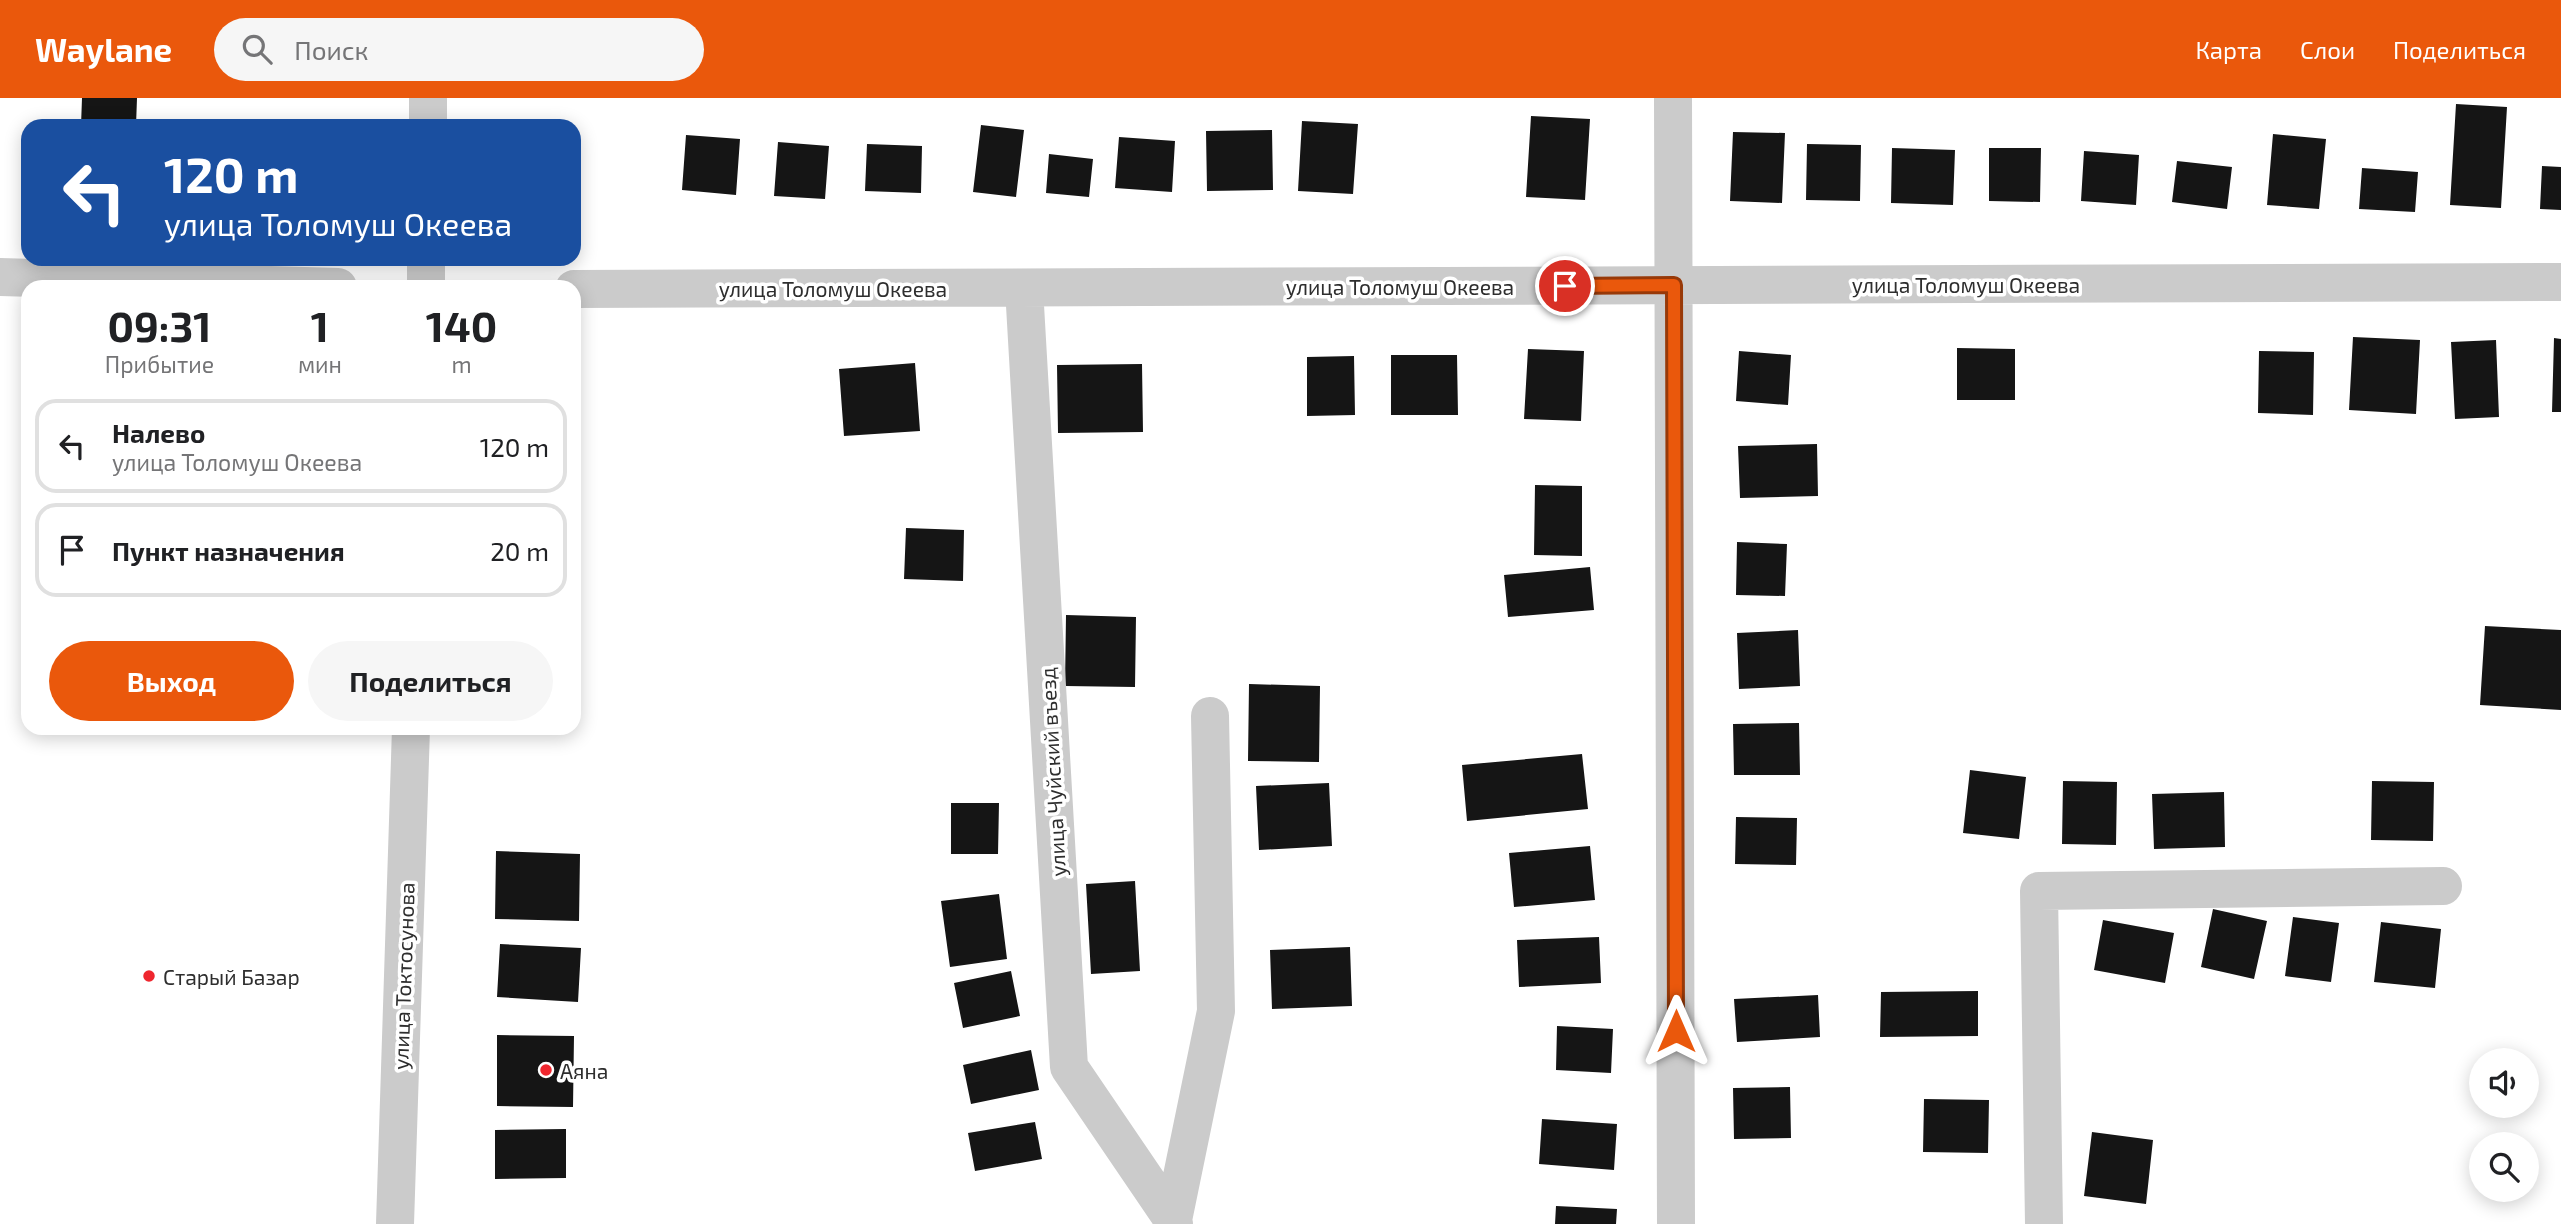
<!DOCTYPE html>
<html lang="ru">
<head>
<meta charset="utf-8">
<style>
  body { margin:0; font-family:"Exo 2",sans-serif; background:#f6f6f6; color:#202124; height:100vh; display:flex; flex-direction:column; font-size:26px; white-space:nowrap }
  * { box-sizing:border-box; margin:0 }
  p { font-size:23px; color:#757577 }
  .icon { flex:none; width:38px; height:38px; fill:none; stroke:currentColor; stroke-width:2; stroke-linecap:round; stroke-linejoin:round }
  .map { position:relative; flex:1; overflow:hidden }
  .drawer { position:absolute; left:21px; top:182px; width:560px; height:455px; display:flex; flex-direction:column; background:#fff; border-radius:21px; box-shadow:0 4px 18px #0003 }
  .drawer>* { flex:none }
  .banner { position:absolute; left:21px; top:21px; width:560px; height:147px; border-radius:21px; box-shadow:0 4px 18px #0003; background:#1a4fa0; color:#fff; overflow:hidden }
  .buttons { position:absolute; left:2469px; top:950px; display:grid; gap:14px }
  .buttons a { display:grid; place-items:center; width:70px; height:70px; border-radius:50%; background:#fff; box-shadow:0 4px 18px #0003; font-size:35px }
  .pin { position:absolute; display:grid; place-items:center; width:60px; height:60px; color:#fff; margin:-30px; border:4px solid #fff; border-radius:50%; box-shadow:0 2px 7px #0007 }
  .me { position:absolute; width:77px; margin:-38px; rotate:0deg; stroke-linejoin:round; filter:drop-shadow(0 0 5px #0008) }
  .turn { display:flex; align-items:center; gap:24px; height:147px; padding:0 28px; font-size:32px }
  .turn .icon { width:91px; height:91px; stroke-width:2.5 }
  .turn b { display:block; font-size:49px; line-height:60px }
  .eta { display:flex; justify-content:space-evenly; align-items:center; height:119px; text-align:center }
  .eta b { font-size:42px; font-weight:700; line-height:49px }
  .action { display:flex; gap:14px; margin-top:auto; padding:14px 28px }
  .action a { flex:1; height:80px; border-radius:42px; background:#ea580c; color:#fff; font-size:28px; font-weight:700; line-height:80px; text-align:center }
  .action a+a { background:#f6f6f6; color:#202124 }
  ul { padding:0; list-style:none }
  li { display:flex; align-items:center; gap:21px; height:94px; margin:0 14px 10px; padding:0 14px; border:4px solid #e0e0e0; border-radius:21px }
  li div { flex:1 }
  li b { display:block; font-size:26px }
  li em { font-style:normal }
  header { display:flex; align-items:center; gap:42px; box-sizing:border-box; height:98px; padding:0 35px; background:#ea580c; color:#fff }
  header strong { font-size:33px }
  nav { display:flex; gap:38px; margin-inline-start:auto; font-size:24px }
  .search { width:490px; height:63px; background:#f6f6f6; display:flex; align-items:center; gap:18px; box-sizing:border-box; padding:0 24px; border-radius:38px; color:#757577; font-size:26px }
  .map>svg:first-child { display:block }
  .building { fill:#151515 }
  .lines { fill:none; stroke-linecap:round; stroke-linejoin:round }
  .minor { stroke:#cbcbcb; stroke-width:38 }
  .route-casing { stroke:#983908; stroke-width:18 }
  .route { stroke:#ea580c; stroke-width:12 }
  .poi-dot { fill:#ef262e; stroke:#fff; stroke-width:2.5 }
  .labels { text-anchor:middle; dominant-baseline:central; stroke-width:7; stroke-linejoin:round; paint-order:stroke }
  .street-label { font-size:21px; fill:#2e2e2e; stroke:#fff }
  .poi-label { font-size:21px; fill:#2e2e2e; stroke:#fff; text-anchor:start }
</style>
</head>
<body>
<header>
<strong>Waylane</strong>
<div class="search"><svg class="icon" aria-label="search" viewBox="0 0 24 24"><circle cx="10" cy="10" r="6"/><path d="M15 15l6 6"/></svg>Поиск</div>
<nav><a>Карта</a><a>Слои</a><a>Поделиться</a></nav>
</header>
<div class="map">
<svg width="2561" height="1126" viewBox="0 0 2561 1126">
  <rect width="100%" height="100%" fill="#fff"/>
  <!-- building -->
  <path class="building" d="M82,0H137L136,28H81Z
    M2456,6L2507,9L2501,110L2450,107Z
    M1531,18L1590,21L1585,102L1526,99Z
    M1302,23L1358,26L1353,96L1298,93Z
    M981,27L1024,32L1016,99L973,94Z
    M1272,32L1273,92L1207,93L1206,33Z
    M1733,34L1785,35L1782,105L1730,103Z
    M2273,36L2326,41L2319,111L2267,107Z
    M686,37L740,41L736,97L682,92Z
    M1119,39L1175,43L1172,94L1115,90Z
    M778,44L829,48L825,101L774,98Z
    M867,46L922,48L921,95L865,93Z
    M1807,46L1861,47L1860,103L1806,102Z
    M1892,50L1955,52L1953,107L1891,105Z
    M1989,50H2041L2040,104L1989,103Z
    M2084,53L2139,57L2136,107L2081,103Z
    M1049,56L1093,61L1089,99L1046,95Z
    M2177,63L2232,69L2227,111L2172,104Z
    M2542,68L2561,69V112L2540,111Z
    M2362,70L2418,74L2415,114L2359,111Z
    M2353,239L2420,242L2416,316L2349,312Z
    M2554,240L2561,241V314H2552Z
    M2496,242L2499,319L2455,321L2451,244Z
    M1957,250L2015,251V302H1957Z
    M1528,251L1584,253L1581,323L1524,321Z
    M1739,253L1791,257L1788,307L1736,303Z
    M2259,253L2314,254L2313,317L2258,315Z
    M1391,257H1457L1458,317H1391Z
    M1354,258L1355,317L1307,318V259Z
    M915,265L920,333L844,338L839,271Z
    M1142,266L1143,334L1058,335L1057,267Z
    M1817,346L1818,398L1740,400L1738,348Z
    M1535,387L1582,388V458L1534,457Z
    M906,430L964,432L963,483L904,481Z
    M1737,444L1787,446L1785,498L1736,497Z
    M1590,469L1594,512L1508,519L1504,477Z
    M1066,517L1136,519L1135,589L1065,588Z
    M2485,528L2561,532V612L2480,607Z
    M1798,532L1800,588L1739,591L1737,535Z
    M1249,586L1320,588L1319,664L1248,663Z
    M1799,625L1800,677H1734L1733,626Z
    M509,630H570V633L509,632Z
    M1582,656L1588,711L1467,723L1462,667Z
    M1970,672L2026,679L2019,741L1963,735Z
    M2063,683L2117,684L2116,747L2062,746Z
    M2372,683L2434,684L2433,743L2371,742Z
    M1329,685L1332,748L1259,752L1256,688Z
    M2224,694L2225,749L2154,751L2152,696Z
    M951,705H999L998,756H951Z
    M1736,719L1797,720L1796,767L1735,766Z
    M1590,748L1595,802L1514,809L1509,755Z
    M496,753L580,756L579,823L495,821Z
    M1135,783L1140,873L1091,876L1086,786Z
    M999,796L1007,861L950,869L941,803Z
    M2213,811L2267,823L2254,881L2201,869Z
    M2293,819L2339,825L2331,884L2285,878Z
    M2103,822L2174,835L2165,885L2094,872Z
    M2381,824L2441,831L2435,890L2374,884Z
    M1599,839L1601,885L1519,889L1517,842Z
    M500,846L581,850L578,904L497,899Z
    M1350,849L1352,908L1272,911L1270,852Z
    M1011,873L1020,918L963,930L954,885Z
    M1978,893V938L1880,939L1881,894Z
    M1818,897L1820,939L1737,944L1734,901Z
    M1557,928L1613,931L1611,975L1556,972Z
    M497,937L574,938L573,1009L497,1008Z
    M1031,952L1039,992L971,1006L963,967Z
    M1790,989L1791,1040L1734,1041L1733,990Z
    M1924,1001L1989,1002L1988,1055L1923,1054Z
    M1542,1021L1617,1026L1614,1072L1539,1066Z
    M1035,1024L1042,1061L975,1073L968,1035Z
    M566,1031V1080L495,1081V1032Z
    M2092,1034L2153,1042L2146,1106L2084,1098Z
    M1556,1108L1617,1111L1616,1126H1555Z"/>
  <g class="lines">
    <!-- minor -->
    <path class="minor" d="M1673,0L1676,1126
      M428,28V0
      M0,179L338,189
      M426,189V161
      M1024,190L1069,969L1173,1122L1174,1126
      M574,191L2561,184
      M1173,1122L1216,913L1210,618
      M395,1126L411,630
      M2044,1126L2039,793L2443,788"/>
  </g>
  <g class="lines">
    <!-- route casing -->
    <g class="route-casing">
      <path id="route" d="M1565,188L1674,187L1676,933"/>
    </g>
    <!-- route -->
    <use href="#route" class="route"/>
  </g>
  <!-- markers -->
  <g class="poi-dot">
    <circle cx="149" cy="878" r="7"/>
    <circle cx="546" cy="972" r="7"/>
  </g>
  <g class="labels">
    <!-- street labels -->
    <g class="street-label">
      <text x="1966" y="186">улица Толомуш Океева</text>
      <text x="1400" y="188">улица Толомуш Океева</text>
      <text x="833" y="190">улица Толомуш Океева</text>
      <text transform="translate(1052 674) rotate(-93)">улица Чуйский въезд</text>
      <text transform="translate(403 878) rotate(-88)">улица Токтосунова</text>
    </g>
    <!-- poi labels -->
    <g class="poi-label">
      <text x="163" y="878">Старый Базар</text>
      <text x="560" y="972">Аяна</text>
    </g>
  </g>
</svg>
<div class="buttons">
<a><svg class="icon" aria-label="sound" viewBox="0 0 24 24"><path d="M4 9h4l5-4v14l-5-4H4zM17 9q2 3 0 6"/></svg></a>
<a><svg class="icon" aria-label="search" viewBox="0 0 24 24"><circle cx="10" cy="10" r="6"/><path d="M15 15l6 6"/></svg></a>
</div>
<div class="pin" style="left:1565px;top:188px;background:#d93025"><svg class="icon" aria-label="arrive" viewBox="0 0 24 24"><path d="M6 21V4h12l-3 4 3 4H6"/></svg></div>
<svg class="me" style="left:1676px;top:933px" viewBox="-20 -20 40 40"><path d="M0-17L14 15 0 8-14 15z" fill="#ea580c" stroke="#fff" stroke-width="4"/></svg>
<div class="banner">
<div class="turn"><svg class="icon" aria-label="left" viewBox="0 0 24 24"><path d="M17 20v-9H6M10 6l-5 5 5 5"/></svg><div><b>120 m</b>улица Толомуш Океева</div></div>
</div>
<section class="drawer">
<div class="eta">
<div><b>09:31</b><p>Прибытие</p></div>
<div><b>1</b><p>мин</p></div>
<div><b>140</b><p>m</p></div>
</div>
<ul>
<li><svg class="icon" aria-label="left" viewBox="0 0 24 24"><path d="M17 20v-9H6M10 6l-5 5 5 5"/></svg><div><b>Налево</b><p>улица Толомуш Океева</p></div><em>120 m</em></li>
<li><svg class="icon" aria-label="arrive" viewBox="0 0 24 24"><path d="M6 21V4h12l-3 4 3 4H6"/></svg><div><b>Пункт назначения</b></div><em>20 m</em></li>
</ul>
<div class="action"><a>Выход</a><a>Поделиться</a></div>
</section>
</div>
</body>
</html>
